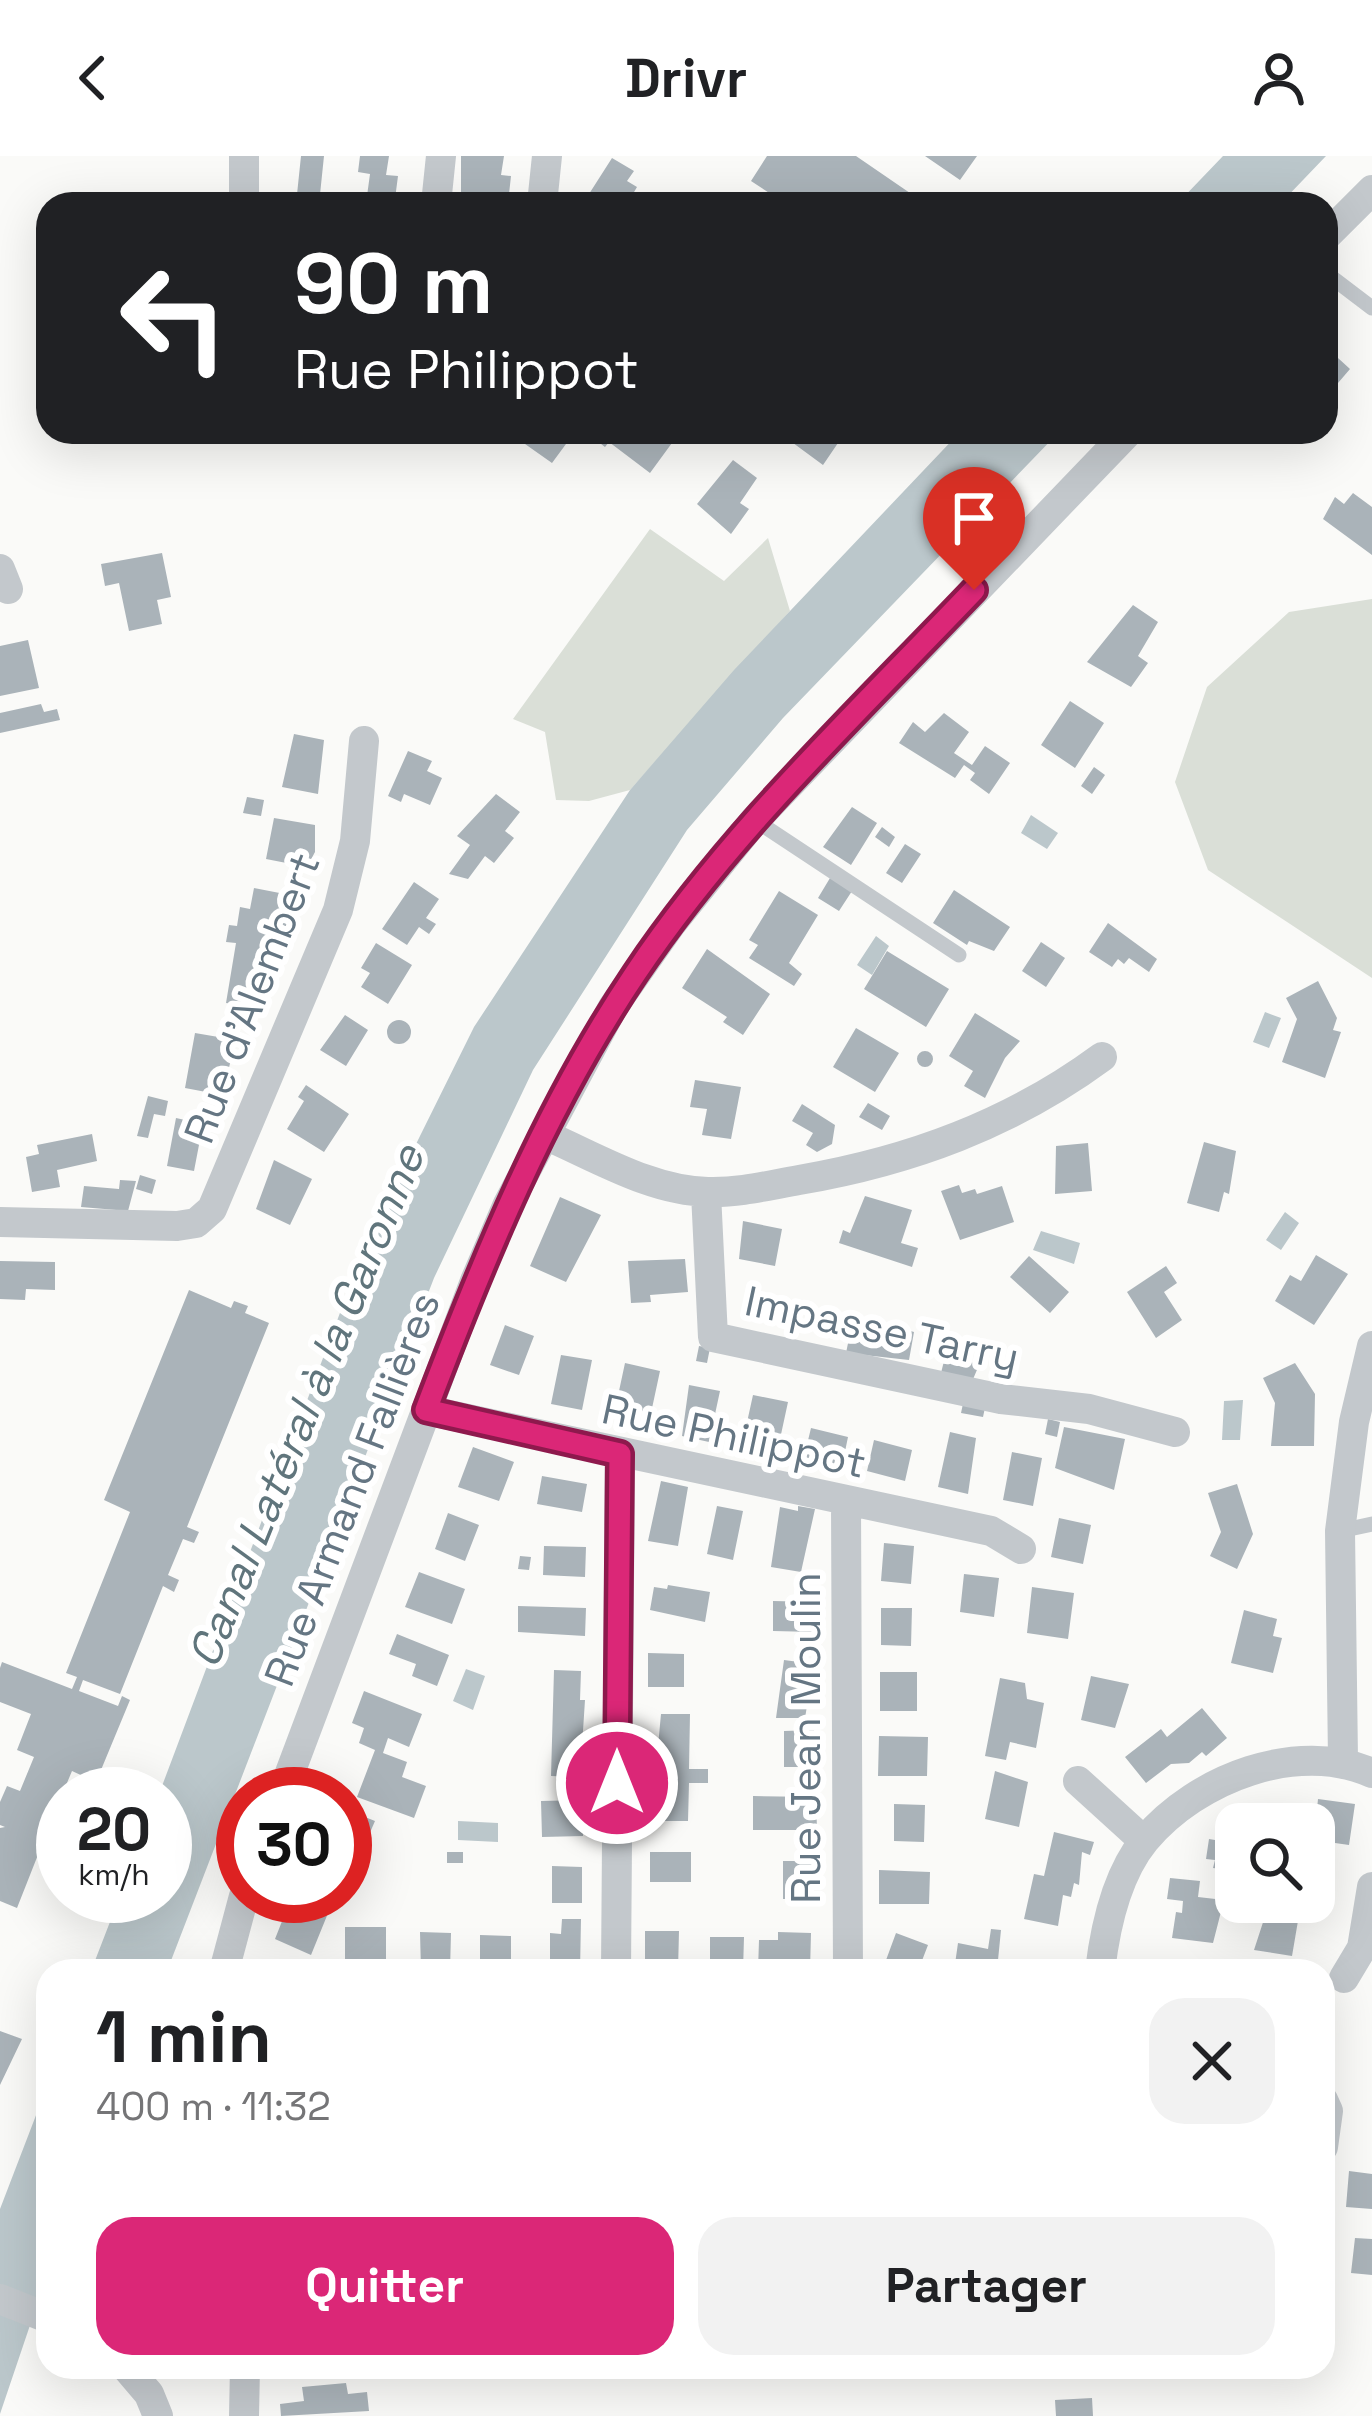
<!DOCTYPE html>
<html lang="fr">
<head>
<meta charset="utf-8">
<style>
  body { margin:0; font-family:"Space Grotesk",sans-serif; background:#f2f2f2; color:#202124; height:100vh; display:flex; flex-direction:column; font-size:45px; white-space:nowrap }
  * { box-sizing:border-box; margin:0 }
  p { font-size:39px; color:#757577 }
  .icon { flex:none; width:66px; height:66px; fill:none; stroke:currentColor; stroke-width:2; stroke-linecap:round; stroke-linejoin:round }
  .map { position:relative; flex:1; overflow:hidden }
  .sheet { position:absolute; left:36px; top:1803px; width:1299px; height:420px; display:flex; flex-direction:column; background:#fff; border-radius:36px; box-shadow:0 12px 48px #0002 }
  .sheet>* { flex:none }
  .hud { position:absolute; left:36px; top:36px; width:1302px; height:252px; border-radius:36px; box-shadow:0 12px 48px #0002; background:#202124; color:#fff; overflow:hidden }
  .tools { position:absolute; left:1215px; top:1647px; display:grid; gap:24px }
  .tools a { display:grid; place-items:center; width:120px; height:120px; border-radius:24px; background:#fff; box-shadow:0 12px 48px #0002; font-size:60px }
  .speed { position:absolute; left:36px; top:1611px; display:flex; gap:24px; font-size:60px; font-weight:700; text-align:center }
  .speed>* { display:grid; place-content:center; width:156px; height:156px; border-radius:50%; background:#fff; box-shadow:0 12px 48px #0002; line-height:1 }
  .speed small { font-size:30px; font-weight:400 }
  .speed .limit { border:18px solid #d22; background:#fff; color:#111 }
  .pin { position:absolute; display:grid; place-items:center; width:102px; height:102px; color:#fff; margin:-123px -51px; border-radius:50% 50% 50% 0; rotate:-45deg; box-shadow:0 0 12px #0007 }
  .pin .icon { rotate:45deg }
  .me { position:absolute; width:132px; margin:-66px; rotate:0deg; stroke-linejoin:round; filter:drop-shadow(0 0 9px #0008) }
  .turn { display:flex; align-items:center; gap:42px; height:252px; padding:0 60px; font-size:54px }
  .turn .icon { width:156px; height:156px; stroke-width:2.5 }
  .turn b { display:block; font-size:84px; line-height:102px }
  .round { display:grid; place-items:center; flex:none; width:126px; height:126px; border-radius:36px; background:#f2f2f2 }
  .summary { display:flex; align-items:center; justify-content:space-between; height:204px; padding:0 60px }
  h1 { font-size:72px; font-weight:700; line-height:90px }
  .primary-button { display:flex; gap:24px; margin-top:auto; padding:24px 60px }
  .primary-button a { flex:1; height:138px; border-radius:36px; background:#db2777; color:#fff; font-size:48px; font-weight:700; line-height:138px; text-align:center }
  .primary-button a+a { background:#f2f2f2; color:#202124 }
  header { display:flex; justify-content:space-between; align-items:center; height:156px; padding:0 60px; background:#fff; font-size:54px; font-weight:700 }
  .map>svg:first-child { display:block }
  .green { fill:#dadfd7 }
  .water { fill:#bbc7cb }
  .building { fill:#aab3b9 }
  .lines { fill:none; stroke-linecap:round; stroke-linejoin:round }
  .lane { stroke:#c3c8cc; stroke-width:15 }
  .street { stroke:#c3c8cc; stroke-width:30 }
  .route-casing { stroke:#8e194d; stroke-width:30 }
  .route { stroke:#db2777; stroke-width:21 }
  .labels { text-anchor:middle; dominant-baseline:central; stroke-width:12; stroke-linejoin:round; paint-order:stroke }
  .street-label { font-size:42px; fill:#657683; stroke:#fff }
  .water-label { font-size:45px; font-style:italic; fill:#60757c; stroke:#fff }
</style>
</head>
<body>
<header><svg class="icon" aria-label="back" viewBox="0 0 24 24"><path d="M15 5l-7 7 7 7"/></svg>Drivr<svg class="icon" aria-label="person" viewBox="0 0 24 24"><circle cx="12" cy="8" r="4"/><path d="M4 21q1-7 8-7t8 7"/></svg></header>
<div class="map">
<svg width="1372" height="2260" viewBox="0 0 1372 2260">
  <rect width="100%" height="100%" fill="#fafaf8"/>
  <!-- green -->
  <path class="green" d="M650,373L724,425L768,382L790,455L630,634L589,645L556,644L545,576L513,563Z
    M1372,443V822L1208,714L1175,626L1207,531L1289,456Z"/>
  <!-- water -->
  <path class="water" d="M1223,0H1326L1280,48H1177Z
    M960,276H1059L783,562L687,674L533,914L434,1122L167,1815H91L120,1740H165V1638H159L364,1093L474,871L630,634L734,514Z
    M1031,659L1058,677L1047,693L1021,677Z
    M876,780L889,790L872,819L857,809Z
    M1265,856L1281,862L1269,892L1253,886Z
    M1285,1056L1299,1067L1281,1094L1266,1084Z
    M1041,1075L1080,1087L1074,1108L1033,1094Z
    M1243,1244L1240,1284H1222L1224,1245Z
    M466,1513L485,1520L473,1554L453,1545Z
    M458,1665L498,1667V1686L458,1684Z
    M48,1928V2116L0,2258V2053Z"/>
  <!-- building -->
  <path class="building" d="M301,0H324L319,48H296Z
    M360,0H389L386,19L398,20L395,43L415,48H386L387,43L367,40L370,18L358,16Z
    M461,0H504L501,19L511,20L508,47L461,41Z
    M767,0H856L926,48H786L751,25Z
    M925,0H977L960,24Z
    M612,2L634,15L627,25L637,31L627,48H591L595,42L589,38Z
    M1326,191L1350,213L1326,241Z
    M508,276H550L566,288L552,307Z
    M596,276H680L650,317L609,286L605,291L592,281Z
    M795,276L829,281L832,277L838,287L823,309L789,284Z
    M733,304L757,322L740,347L749,353L731,378L697,348Z
    M1353,337L1372,351V399L1323,363L1335,341L1344,348Z
    M162,397L171,441L157,444L162,468L129,475L119,427L105,430L101,408Z
    M1133,449L1158,466L1138,500L1148,507L1131,531L1087,506Z
    M28,484L39,532L0,540V490Z
    M1070,545L1104,567L1075,612L1041,589Z
    M41,548L44,556L57,553L60,564L0,577V557Z
    M944,557L969,576L954,597L972,609L985,590L1010,607L989,638L970,624L975,617L964,609L955,622L899,587L913,566L925,576Z
    M294,578L324,584L318,638L282,631Z
    M408,595L432,605L427,615L442,622L430,649L404,638L401,646L388,640Z
    M1094,611L1105,619L1092,638L1081,630Z
    M496,638L520,656L505,675L514,682L494,707L485,700L468,723L449,718L470,689L457,680Z
    M247,641L264,644L261,660L243,657Z
    M852,651L877,667L851,709L823,691Z
    M274,662L315,669V696L307,711L266,703Z
    M882,671L895,681L889,691L875,681Z
    M905,688L921,698L902,727L886,717Z
    M830,722L852,735L839,755L818,742Z
    M414,726L439,743L426,762L436,768L429,778L419,771L407,789L382,773Z
    M254,732L295,740L278,796L266,794L255,852L226,847L236,787L226,786L229,769L237,770L240,751L250,753Z
    M954,734L1010,771L994,795L969,785L967,789L933,767Z
    M779,735L818,759L789,807L802,818L794,830L749,802L758,789L749,784Z
    M1108,767L1157,803L1149,816L1129,802L1124,808L1118,803L1112,811L1089,796Z
    M1041,786L1065,802L1046,831L1022,815Z
    M376,787L412,809L388,848L361,831L370,817L361,812Z
    M707,793L770,838L743,879L723,866L727,861L682,832Z
    M887,795L949,833L926,871L864,833Z
    M1318,825L1337,862L1333,874L1341,876L1325,922L1282,906L1297,863L1286,842Z
    M975,857L1020,885L1005,902L985,942L964,930L973,915L949,900Z
    M345,859L368,874L346,910L320,894Z
    M387 876a12 12 0 1 1 24 0a12 12 0 1 1-24 0Z
    M856,872L899,897L875,936L833,911Z
    M195,877L236,884L222,939L185,932Z
    M917 903a8 8 0 1 1 16 0a8 8 0 1 1-16 0Z
    M695,924L741,931L731,983L702,979L707,953L690,951Z
    M306,929L349,958L324,996L287,973L304,945L298,941Z
    M148,940L168,945L165,960L154,958L148,982L137,980Z
    M868,947L890,960L882,974L859,961Z
    M802,948L835,969L832,988L817,996L806,989L813,977L792,965Z
    M176,962L203,968L194,1015L167,1010Z
    M92,978L97,1005L57,1014L60,1031L32,1036L26,1001L39,998L37,989Z
    M1204,986L1236,995L1229,1038L1224,1036L1219,1056L1187,1047Z
    M1088,987L1092,1035L1055,1038L1056,990Z
    M274,1004L312,1023L290,1069L256,1053Z
    M140,1019L156,1024L152,1038L136,1033Z
    M120,1024L136,1025L128,1055L81,1051L84,1030L119,1033Z
    M959,1029L962,1037L975,1033L977,1038L1002,1030L1014,1066L960,1084L941,1035Z
    M865,1040L912,1054L901,1087L918,1092L912,1111L839,1087L843,1074L850,1077Z
    M560,1041L601,1059L566,1126L530,1110Z
    M743,1065L782,1073L775,1110L739,1103Z
    M1316,1099L1348,1118L1314,1169L1275,1145L1290,1119L1301,1125Z
    M1029,1100L1069,1136L1050,1157L1010,1121Z
    M685,1103L688,1136L650,1139L651,1146L631,1147L628,1105Z
    M0,1105L55,1106V1134L26,1133L25,1144L0,1143Z
    M1166,1110L1177,1127L1164,1136L1182,1164L1156,1182L1127,1136Z
    M189,1134L231,1152L234,1145L248,1150L245,1157L269,1167L187,1371L199,1376L194,1387L183,1383L168,1419L179,1424L174,1436L163,1430L120,1538L83,1524L79,1535L118,1550L122,1540L130,1544L96,1626L72,1615L54,1658L63,1662L61,1688L45,1681L17,1752L0,1745V1672L5,1671L0,1669V1646L7,1630L20,1635L34,1601L17,1594L31,1558L0,1546V1512L2,1506L72,1533L77,1521L66,1517L130,1356L104,1344Z
    M854,1158L914,1176L909,1204L846,1197Z
    M505,1169L534,1180L519,1219L490,1209Z
    M699,1190L710,1192L707,1207L696,1205Z
    M946,1197L979,1209L971,1228L940,1221Z
    M561,1199L592,1204L582,1254L551,1248Z
    M625,1207L660,1215L651,1257L616,1249Z
    M1295,1207L1315,1238L1314,1290H1271L1275,1247L1263,1222Z
    M689,1229L720,1235L709,1286L682,1280Z
    M753,1239L788,1246L777,1297L742,1289Z
    M964,1243L986,1247L983,1261L961,1257Z
    M1048,1263L1060,1266L1057,1281L1045,1278Z
    M1064,1271L1125,1283L1114,1334L1055,1312Z
    M811,1272L848,1281L842,1310L804,1301Z
    M950,1276L976,1282L968,1338L938,1331Z
    M874,1284L912,1294L905,1325L867,1315Z
    M473,1291L514,1306L499,1345L458,1331Z
    M1012,1296L1042,1302L1033,1350L1003,1344Z
    M542,1320L587,1328L582,1356L537,1348Z
    M661,1325L688,1331L678,1390L648,1385Z
    M1237,1328L1253,1378L1237,1413L1210,1400L1221,1376L1208,1337Z
    M717,1350L743,1355L733,1404L707,1398Z
    M798,1350L815,1353L801,1416L771,1411L780,1351L798,1355Z
    M448,1357L479,1369L465,1405L435,1393Z
    M1059,1362L1091,1369L1083,1408L1051,1401Z
    M884,1387L914,1390L911,1428L881,1425Z
    M544,1390L586,1391L585,1421L543,1419Z
    M520,1400L531,1401L529,1414L518,1413Z
    M419,1416L465,1433L452,1468L405,1451Z
    M964,1418L999,1422L994,1461L960,1456Z
    M668,1429L710,1436L705,1466L650,1454L654,1431L667,1433Z
    M1032,1431L1074,1437L1068,1483L1027,1477Z
    M773,1445L816,1446L815,1476L773,1475Z
    M518,1450L586,1452L585,1480L518,1476Z
    M881,1452H912L911,1490L881,1489Z
    M1244,1454L1277,1463L1273,1480L1282,1482L1273,1517L1231,1507Z
    M397,1478L449,1499L437,1530L412,1520L416,1508L389,1498Z
    M648,1497L684,1498V1531H648Z
    M784,1504L814,1508L805,1562H776Z
    M554,1514L581,1515L580,1544H585L580,1621L551,1620Z
    M880,1516H917V1555H880Z
    M1091,1520L1129,1528L1115,1572L1081,1564Z
    M1000,1522L1025,1527L1027,1543L1044,1547L1036,1592L1010,1586L1006,1604L985,1600Z
    M364,1535L422,1558L409,1591L388,1582L383,1597L407,1606L402,1621L426,1630L414,1662L357,1641L375,1594L359,1587L364,1572L352,1567Z
    M1202,1552L1227,1582L1206,1600L1202,1596L1189,1607L1171,1608L1146,1627L1125,1601L1161,1573L1167,1581Z
    M661,1558H690L689,1613H708V1627H689L688,1665H651Z
    M814,1574V1611H784V1575Z
    M879,1580L928,1581L927,1620H878Z
    M995,1615L1028,1626L1019,1671L985,1663Z
    M753,1640L816,1641L817,1674H753Z
    M1318,1643L1355,1648L1349,1689L1314,1684Z
    M583,1644V1680L542,1681L541,1645Z
    M894,1648L925,1649L924,1686L894,1685Z
    M345,1653L375,1665L355,1711L345,1707Z
    M1240,1657L1272,1661L1271,1668H1235L1236,1715L1213,1712L1215,1704L1206,1703L1209,1683L1215,1684Z
    M1054,1676L1094,1686L1090,1699L1082,1696L1079,1729L1074,1727L1071,1741L1063,1739L1058,1770L1024,1763L1034,1718L1044,1720Z
    M447,1696H463V1707H447Z
    M650,1696H691V1726H650Z
    M44,1701L63,1711L60,1719L40,1711Z
    M783,1705H812L811,1743H783Z
    M552,1710L582,1711V1747H552Z
    M879,1714L930,1716L929,1748H879Z
    M1170,1722L1200,1725L1198,1741L1224,1744L1213,1787L1172,1782L1176,1756L1182,1757L1183,1745L1167,1743Z
    M1314,1722L1327,1724L1321,1762L1299,1759L1292,1800L1254,1794L1267,1754L1288,1757L1290,1746H1314Z
    M292,1740H335L311,1799L275,1783Z
    M562,1763H581L580,1815H550V1777L561,1778Z
    M345,1771H386V1815H345Z
    M991,1773L1001,1774L998,1804L1053,1815H954L958,1787L988,1793Z
    M645,1775H679L678,1815H645Z
    M420,1776L451,1777L450,1815H421Z
    M778,1776L811,1777L810,1815H758L759,1784H778Z
    M896,1777L928,1789L918,1815H882Z
    M480,1779L511,1780V1815H480Z
    M710,1781H744L743,1815H710Z
    M0,1875L22,1883L0,1929Z
    M1349,2015L1372,2018V2053L1346,2051Z
    M1355,2082L1372,2083V2119L1351,2117Z
    M527,2211H573V2214L528,2218Z
    M346,2227L348,2238L367,2236L369,2255L281,2260L280,2248L304,2245L302,2231Z
    M1092,2242L1093,2260H1056L1055,2244Z"/>
  <g class="lines">
    <!-- lane -->
    <path class="lane" d="M1326,117L1372,152
      M755,664L959,799
      M1340,1375L1372,1368"/>
    <!-- street -->
    <path class="street" d="M244,40V0
      M436,48L441,0
      M542,48L547,0
      M1326,80L1372,34
      M0,413L8,433
      M545,979C596,1001 651,1035 708,1036C739,1037 770,1029 799,1024C910,1005 1011,968 1102,901
      M706,1037L713,1181L1001,1243L1089,1253L1175,1276
      M0,1066L177,1070L196,1067L212,1053L338,754L355,685L364,585
      M426,1254L991,1375L1021,1393
      M846,1348L848,1815
      M1343,1604L1340,1375L1354,1266L1372,1190
      M1078,1625L1144,1685
      M282,1638L475,1125L508,1048L613,851L672,767L755,664L1128,276
      M224,1815L244,1740
      M616,1815L620,1298
      M1100,1815C1105,1772 1117,1718 1145,1684C1197,1622 1297,1584 1372,1617
      M1344,1822L1362,1792L1372,1731
      M1323,1944L1328,1955L1323,1991
      M0,2143L48,2162
      M126,2211L149,2238L158,2260
      M244,2260L245,2211"/>
  </g>
  <g class="lines">
    <!-- route casing -->
    <g class="route-casing">
      <path id="route" d="M617,1627L620,1298L426,1254C483,1104 545,952 635,818C730,676 857,557 974,434"/>
    </g>
    <!-- route -->
    <use href="#route" class="route"/>
  </g>
  <g class="labels">
    <!-- street labels -->
    <g class="street-label">
      <text transform="translate(252 842) rotate(-69)">Rue d'Alembert</text>
      <text transform="translate(882 1173) rotate(12)">Impasse Tarry</text>
      <text transform="translate(734 1280) rotate(12)">Rue Philippot</text>
      <text transform="translate(352 1333) rotate(-69)">Rue Armand Fallières</text>
      <text transform="translate(805 1582) rotate(-90)">Rue Jean Moulin</text>
    </g>
    <!-- water labels -->
    <g class="water-label">
      <text transform="translate(306 1250) rotate(-68)">Canal Latéral à la Garonne</text>
    </g>
  </g>
</svg>
<div class="tools">
<a><svg class="icon" aria-label="search" viewBox="0 0 24 24"><circle cx="10" cy="10" r="6"/><path d="M15 15l6 6"/></svg></a>
</div>
<div class="speed"><div>20<small>km/h</small></div><div class="limit">30</div></div>
<div class="pin" style="left:974px;top:434px;background:#d93025"><svg class="icon" aria-label="arrive" viewBox="0 0 24 24"><path d="M6 21V4h12l-3 4 3 4H6"/></svg></div>
<svg class="me" style="left:617px;top:1627px" viewBox="-20 -20 40 40"><circle r="17" fill="#db2777" stroke="#fff" stroke-width="3"/><path d="M0-11L8 9 0 5-8 9z" fill="#fff"/></svg>
<div class="hud">
<div class="turn"><svg class="icon" aria-label="left" viewBox="0 0 24 24"><path d="M17 20v-9H6M10 6l-5 5 5 5"/></svg><div><b>90 m</b>Rue Philippot</div></div>
</div>
<section class="sheet">
<div class="summary"><div><h1>1 min</h1><p>400 m · 11:32</p></div><a class="round"><svg class="icon" aria-label="close" viewBox="0 0 24 24"><path d="M6 6l12 12M18 6L6 18"/></svg></a></div>
<div class="primary-button"><a>Quitter</a><a>Partager</a></div>
</section>
</div>
</body>
</html>
